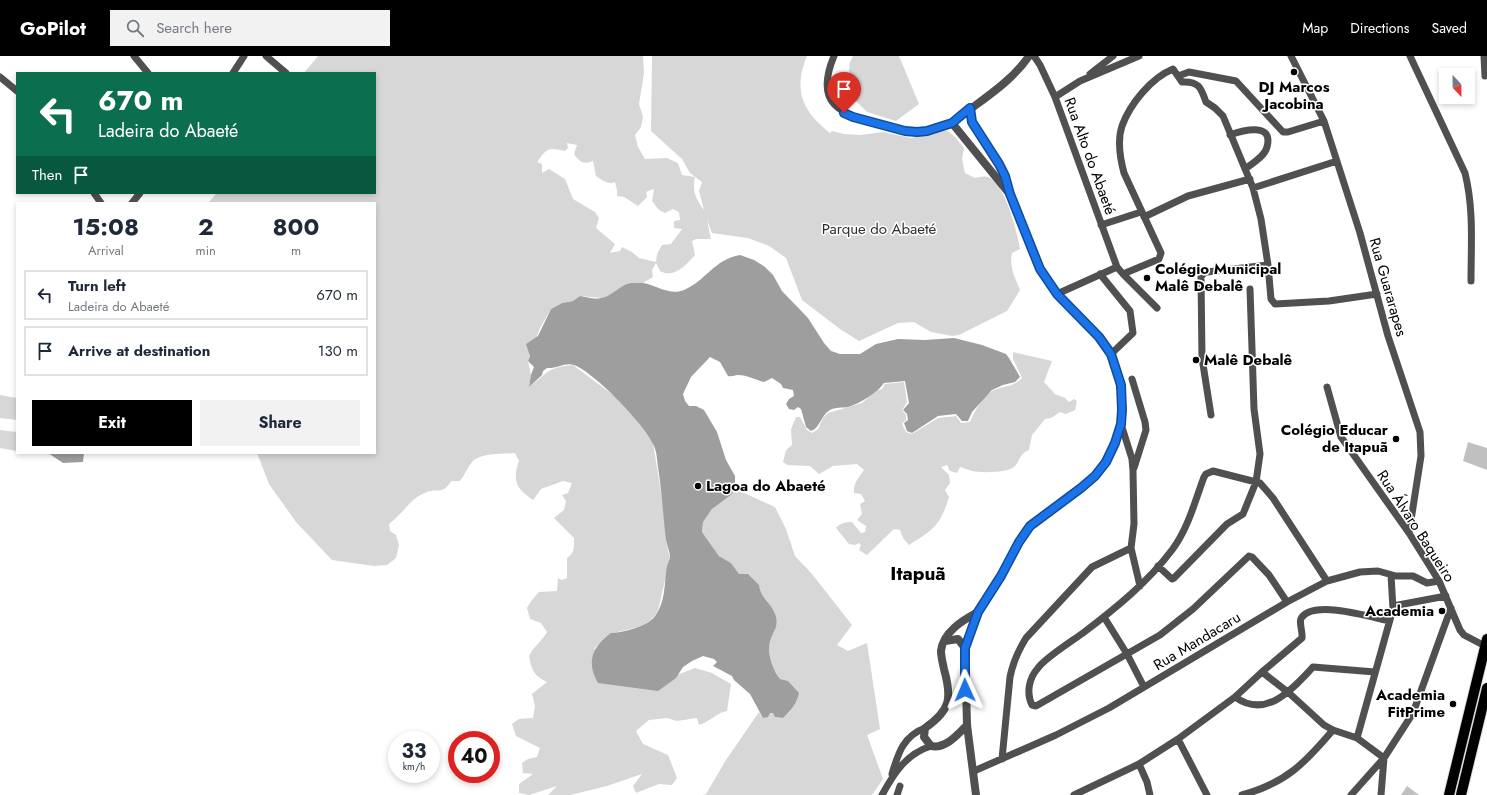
<!DOCTYPE html>
<html lang="en">
<head>
<meta charset="utf-8">
<style>
  body { margin:0; font-family:Jost,sans-serif; background:#f2f2f3; color:#1f2937; height:100vh; display:flex; flex-direction:column; font-size:15px; white-space:nowrap }
  * { box-sizing:border-box; margin:0 }
  p { font-size:13px; color:#747a83 }
  .icon { flex:none; width:22px; height:22px; fill:none; stroke:currentColor; stroke-width:2; stroke-linecap:round; stroke-linejoin:round }
  .map { position:relative; flex:1; overflow:hidden }
  .panel { position:absolute; left:16px; top:146px; width:360px; height:252px; display:flex; flex-direction:column; background:#fff; border-radius:0px; box-shadow:0 2px 6px #0003 }
  .panel>* { flex:none }
  .guide { position:absolute; left:16px; top:16px; width:360px; height:122px; border-radius:0px; box-shadow:0 2px 6px #0003; background:#0b6e4f; color:#fff; overflow:hidden }
  .needle { width:26px; rotate:158deg }
  .fabs { position:absolute; left:1439px; top:12px; display:grid; gap:8px }
  .fabs a { display:grid; place-items:center; width:36px; height:36px; border-radius:0px; background:#fff; box-shadow:0 2px 6px #0003; font-size:20px }
  .speed { position:absolute; left:388px; top:675px; display:flex; gap:8px; font-size:20px; font-weight:700; text-align:center }
  .speed>* { display:grid; place-content:center; width:52px; height:52px; border-radius:50%; background:#fff; box-shadow:0 2px 6px #0003; line-height:1 }
  .speed small { font-size:10px; font-weight:400 }
  .speed .limit { border:6px solid #d22; background:#fff; color:#111 }
  .pin { position:absolute; display:grid; place-items:center; width:34px; height:34px; color:#fff; margin:-41px -17px; border-radius:50% 50% 50% 0; rotate:-45deg; box-shadow:0 0 4px #0007 }
  .pin .icon { rotate:45deg }
  .me { position:absolute; width:44px; margin:-22px; rotate:359deg; stroke-linejoin:round; filter:drop-shadow(0 0 3px #0008) }
  .turn { display:flex; align-items:center; gap:14px; height:84px; padding:0 16px; font-size:18px }
  .turn .icon { width:52px; height:52px; stroke-width:2.5 }
  .turn b { display:block; font-size:28px; line-height:34px }
  .then { display:flex; align-items:center; height:38px; padding:0 16px; background:#0003; gap:8px; font-size:15px }
  .eta { display:flex; justify-content:space-evenly; align-items:center; height:68px; text-align:center }
  .eta b { font-size:24px; font-weight:700; line-height:28px }
  .cta { display:flex; gap:8px; margin-top:auto; padding:8px 16px }
  .cta a { flex:1; height:46px; border-radius:0px; background:#000; color:#fff; font-size:16px; font-weight:700; line-height:46px; text-align:center }
  .cta a+a { background:#f2f2f3; color:#1f2937 }
  ul { padding:0; list-style:none }
  li { display:flex; align-items:center; gap:12px; height:50px; margin:0 8px 6px; padding:0 8px; border:2px solid #e0e1e3; border-radius:0px }
  li div { flex:1 }
  li b { display:block; font-size:15px }
  li em { font-style:normal }
  header { display:flex; align-items:center; gap:24px; box-sizing:border-box; height:56px; padding:0 20px; background:#000; color:#fff }
  header strong { font-size:19px }
  nav { display:flex; gap:22px; margin-inline-start:auto; font-size:14px }
  .search { width:280px; height:36px; background:#f2f2f3; display:flex; align-items:center; gap:10px; box-sizing:border-box; padding:0 14px; border-radius:0px; color:#747a83; font-size:15px }
  .map>svg:first-child { display:block }
  .green { fill:#d7d7d7; fill-rule:evenodd }
  .water { fill:#9e9e9e }
  .building { fill:#c0c0c0 }
  .lines { fill:none; stroke-linecap:round; stroke-linejoin:round }
  .primary-casing { stroke:#dbdbdb; stroke-width:12 }
  .minor { stroke:#505050; stroke-width:7 }
  .tertiary { stroke:#505050; stroke-width:8 }
  .primary { stroke:#000; stroke-width:10 }
  .route-casing { stroke:#114b97; stroke-width:10 }
  .route { stroke:#1a73e8; stroke-width:7 }
  .poi-dot { fill:#000; stroke:#fff; stroke-width:1.5 }
  .labels { text-anchor:middle; dominant-baseline:central; stroke-width:3; stroke-linejoin:round; paint-order:stroke }
  .poi-label { font-size:15px; font-weight:bold; fill:#000; stroke:#fff; text-anchor:start }
  .street-label { font-size:15px; fill:#000; stroke:#fff }
  .park-label { font-size:15px; fill:#2e2e2e; stroke:#fff }
  .district-label { font-size:19px; font-weight:bold; fill:#000; stroke:#fff }
</style>
</head>
<body>
<header>
<strong>GoPilot</strong>
<div class="search"><svg class="icon" aria-label="search" viewBox="0 0 24 24"><circle cx="10" cy="10" r="6"/><path d="M15 15l6 6"/></svg>Search here</div>
<nav><a>Map</a><a>Directions</a><a>Saved</a></nav>
</header>
<div class="map">
<svg width="1487" height="739" viewBox="0 0 1487 739">
  <rect width="100%" height="100%" fill="#fff"/>
  <!-- green -->
  <path class="green" d="M318,0H643L644,17L639,48L643,61L641,71L635,79L638,91L645,103L667,102L678,107L682,119L695,121C692,136 696,143 704,154L699,135L702,126L690,117L682,103L651,75L652,0H807C793,34 802,55 830,77L832,75L844,78L860,79L883,76L911,82L943,74L948,75L955,81L964,92L962,103L965,117L975,122C980,121 985,119 990,122C1006,132 1017,175 1020,193L1012,197C1009,211 1015,221 1020,234L1007,255L959,279L952,280L931,276L914,266L898,267L859,285L840,273L802,244L786,202L769,190L748,182L712,177L707,164L711,183H696L692,185L695,199C686,209 674,223 660,215L656,207L652,214L653,221L643,227H628L616,236L602,242L580,240L573,245L562,247L551,253L540,272L528,305L531,319L529,331C549,316 546,312 573,309L617,342L639,367L653,387L665,461L666,485L670,503L658,554C648,575 626,571 607,580C602,583 598,589 594,593L677,619L695,612L712,617L731,628L727,655C716,657 710,666 699,669L697,662L677,665L667,662L649,664L636,675L643,688L668,699L677,722L672,729L659,728L636,737L633,730L642,718L607,730L570,739H548L557,730L529,739L519,737V728L533,718L523,717L522,707L528,703L537,701L540,692L516,680L512,668L519,663L533,662L535,650L532,638L547,626C533,619 532,614 529,600C534,590 542,585 547,576L541,567L530,563L527,552L532,544L539,536L557,535L558,522L562,524L567,522V502C575,497 574,491 574,482L554,462L564,454L566,445L562,439L568,437L572,427L563,425L541,433L533,444C516,433 512,424 519,405L515,397C503,398 483,397 474,404C469,408 465,419 460,425H451C443,439 438,432 427,436C410,442 403,458 389,468L390,475L396,479L399,489L396,502L387,509L374,510L332,504L296,466L269,428L257,397H375V147H208L216,138L215,137H375V17H304ZM567,87L577,89L574,98C579,106 584,109 593,105L596,120C602,124 608,129 615,126L617,134V140L624,141L638,150L647,141L646,136L654,133L652,145L659,154L665,157L673,153L679,156L680,164L674,165V172L682,173L671,188L662,189L657,198L656,206L639,202L632,196L622,191L620,195L610,197L615,188L596,172L599,162L595,156L573,143L565,123L549,113L542,117V108L537,106C547,92 548,91 565,95L568,92Z
    M853,0H899L919,48L896,65L867,56L851,40L847,33L850,6Z
    M1013,296L1052,305L1044,326L1055,338L1065,342L1069,346L1074,343L1077,345L1075,354L1066,358L1060,356L1051,362L1045,363L1032,379L1029,394C1019,398 1021,403 1015,410C1009,417 981,417 972,415C968,414 964,412 960,411L957,417L950,415L947,409L941,411L949,419L950,427L945,434L949,441C940,470 934,473 909,489L903,482L900,474L894,473L867,499L859,494L861,489L859,487L855,489L849,488L836,472C840,467 846,466 852,466L861,477L865,476L866,470L857,464L862,458L860,448L865,445L861,438L854,437C853,428 858,422 864,414L857,408L833,410L819,418L810,410L787,409L783,406L786,394L792,389L791,373L796,361H800L807,374L812,377L818,373L823,362L828,357L862,347L878,334L882,333L885,328L904,326L907,346L902,354L906,359V364L902,368L906,376L912,378L938,362L956,360L961,367L970,366C974,356 984,339 994,334C1005,329 1012,332 1022,322L1013,303Z
    M0,339L17,342V364L0,362Z
    M0,374L17,376V395L0,392Z
    M735,433L775,451L786,473L795,500L812,518L852,569L837,589L848,595L867,587L880,673L867,679L883,723L872,739H703L706,738L726,704L759,656L763,662L770,657H774L775,661L783,662L789,657L793,650L785,626L780,623L771,609L769,590L770,583L775,574V557L759,534L739,518L731,507L719,500L702,476L703,466L712,453L731,439Z"/>
  <!-- water -->
  <path class="water" d="M740,199L754,204L765,211L773,219L782,235L808,262L824,287L831,295L840,298H860L876,288L898,283L925,284L954,282L982,289L1006,298L1009,302L1020,321L1015,326L1003,329L992,334L972,356L968,365H962L956,358L938,360L912,377L907,375L904,367L908,364L907,358L903,354L909,347L905,325L884,327C877,337 861,347 848,351C842,352 835,351 830,354C821,359 820,372 811,375L806,371L801,353L798,351L794,354L789,353L786,348L789,343L794,340L793,334L783,332L781,328L772,322L764,326C756,324 747,319 738,319C734,319 733,321 728,320L720,306L710,301L691,321L683,338L685,345L689,350H696L704,354L717,376L726,404L735,420V433L731,439L712,453L703,466L702,476L719,500L731,507L739,518H748L759,529C760,542 774,549 776,561C778,570 774,575 771,582C766,595 772,613 780,623L788,625L799,637C797,647 790,656 783,662L775,661L773,657H770L768,661L763,662L750,638L734,624L732,620L713,610L717,606L714,603L703,600L692,605L683,611L676,622L658,635L598,627C586,607 592,590 611,577C622,577 649,570 655,560C666,545 664,528 667,510C668,507 669,505 670,502C670,495 667,490 666,484C663,459 662,437 658,411C657,404 657,395 653,388C644,368 595,317 574,309C565,306 556,313 547,312L543,315L542,319L529,331L531,319L534,311L528,305L530,300L526,288L538,280L551,253L562,247L573,245L580,240C587,241 594,244 601,242C611,241 623,227 631,227C634,227 639,227 643,227C656,229 670,240 684,234C707,224 713,204 740,199Z
    M48,397H84L83,406L63,407Z"/>
  <!-- building -->
  <path class="building" d="M1468,386L1487,392V414L1463,405Z
    M1407,730L1419,739H1401Z"/>
  <g class="lines">
    <!-- primary casing -->
    <g class="primary-casing">
      <path id="primary" d="M1449,739L1487,583
        M1461,739L1487,632"/>
    </g>
    <!-- minor -->
    <path class="minor" d="M134,0L148,17
      M266,0L286,17
      M834,0C814,48 839,58 880,68C895,73 910,77 925,75C934,74 944,70 952,67
      M1034,0L1040,9L1055,41L1117,211L1123,218L1159,203L1161,197L1124,117C1120,102 1117,85 1122,70C1130,48 1151,22 1173,13L1182,26C1199,25 1201,32 1206,46L1215,52L1223,60L1253,132L1261,163L1268,209L1271,243L1275,248L1329,245L1377,238
      M1291,0L1324,65L1360,177L1388,280L1420,376L1421,400L1409,477
      M1410,0L1465,117C1474,153 1471,189 1471,225
      M1484,0L1485,20
      M233,17L244,0
      M1090,18L1113,0
      M1178,20L1189,16L1236,25L1283,76H1288L1324,65
      M0,21L17,35
      M1055,41L1080,25L1139,0
      M1230,79C1241,75 1274,65 1267,91C1265,100 1253,107 1245,113
      M1253,132L1337,105
      M94,137L101,147
      M132,147L140,137
      M1144,161L1188,140L1250,123
      M1101,169L1141,156
      M1100,218L1130,255L1133,277L1111,298
      M1123,218L1157,252
      M1057,238L1117,211
      M1132,323L1145,366L1146,374L1134,412
      M1327,331L1341,381L1409,477L1439,525L1460,574L1464,579L1485,590
      M1211,359L1202,302L1201,221L1204,217L1207,216L1268,209
      M1121,368L1132,403L1133,415L1134,468L1131,492L1140,530
      M1158,510L1172,523L1174,522L1227,468L1243,458L1256,426L1260,398L1254,353L1250,233
      M1287,546L1269,519L1252,501L1249,500L1193,553L1160,579L1036,650L1032,649C1026,637 1029,622 1038,612C1045,602 1072,585 1083,577C1116,552 1148,526 1172,494C1188,473 1195,445 1204,421L1206,418L1213,415L1260,427L1273,442L1327,525
      M1393,550L1446,540
      M1104,561L1127,598L1144,631
      M1262,616L1289,637L1324,669L1333,674L1357,682L1384,702
      M1235,641C1267,664 1293,632 1313,611L1375,616
      M1357,682L1393,553L1391,519
      M1178,683L1207,739
      M1002,703L1010,621C1013,606 1018,595 1026,582L1092,511L1131,492
      M1139,708L1147,726L1150,739
      M974,715L1056,679L1109,652L1287,546L1327,525L1360,516L1378,515L1396,520H1413L1427,527L1439,525
      M892,718C898,698 903,680 925,672
      M882,739C894,717 906,698 931,690
      M897,739L900,730
      M1074,739L1139,708L1178,683L1235,641L1262,616L1302,582C1303,576 1298,565 1302,561C1315,544 1371,561 1389,565
      M1242,739C1286,727 1305,707 1333,674
      M1351,739L1384,702L1413,657L1451,552
      M1381,739L1384,702"/>
    <!-- tertiary -->
    <path class="tertiary" d="M970,52L972,67L999,108L1005,121L1010,138L1040,213L1057,238L1099,281L1111,298L1118,318L1122,341L1121,368L1115,387L1105,406L1095,420L1081,432L1030,470L1019,486L1001,520L978,556L965,592L967,669L976,739
      M1008,136L952,67C978,46 1010,28 1029,0
      M945,585L958,583L965,592
      M967,669C958,678 946,693 931,690L924,681L925,672C951,654 952,642 944,613C943,608 941,601 941,595C943,576 963,564 978,556"/>
    <!-- primary -->
    <use href="#primary" class="primary"/>
  </g>
  <g class="lines">
    <!-- route casing -->
    <g class="route-casing">
      <path id="route" d="M844,57L853,61L905,75L917,76L927,75L952,67L970,52L972,66L999,108L1005,120L1010,138L1040,213L1057,238L1099,281L1111,298L1121,329L1122,354L1121,368L1115,387L1106,406L1095,420L1081,432L1030,470L1019,486L1001,520L978,556L965,592V634"/>
    </g>
    <!-- route -->
    <use href="#route" class="route"/>
  </g>
  <!-- markers -->
  <g class="poi-dot">
    <circle cx="1294" cy="16" r="4"/>
    <circle cx="1147" cy="222" r="4"/>
    <circle cx="1196" cy="304" r="4"/>
    <circle cx="1396" cy="383" r="4"/>
    <circle cx="698" cy="430" r="4"/>
    <circle cx="1442" cy="555" r="4"/>
    <circle cx="1453" cy="648" r="4"/>
  </g>
  <g class="labels">
    <!-- poi labels -->
    <g class="poi-label">
      <text x="1294" y="31" text-anchor="middle">DJ Marcos<tspan x="1294" dy="17">Jacobina</tspan></text>
      <text x="1155" y="213">Colégio Municipal<tspan x="1155" dy="17">Malê Debalê</tspan></text>
      <text x="1204" y="304">Malê Debalê</text>
      <text x="1388" y="374" text-anchor="end">Colégio Educar<tspan x="1388" dy="17">de Itapuã</tspan></text>
      <text x="706" y="430">Lagoa do Abaeté</text>
      <text x="1434" y="555" text-anchor="end">Academia</text>
      <text x="1445" y="639" text-anchor="end">Academia<tspan x="1445" dy="17">FitPrime</tspan></text>
    </g>
    <!-- street labels -->
    <g class="street-label">
      <text transform="translate(1090 100) rotate(70)">Rua Alto do Abaeté</text>
      <text transform="translate(1388 231) rotate(74)">Rua Guararapes</text>
      <text transform="translate(1416 470) rotate(57)">Rua Álvaro Baqueiro</text>
      <text transform="translate(1197 585) rotate(-31)">Rua Mandacaru</text>
    </g>
    <!-- park labels -->
    <g class="park-label">
      <text x="879" y="173">Parque do Abaeté</text>
    </g>
    <!-- district labels -->
    <g class="district-label">
      <text x="918" y="517">Itapuã</text>
    </g>
  </g>
</svg>
<div class="fabs">
<a><svg class="needle" viewBox="-14 -14 28 28"><path d="M0-13l5 13h-10z" fill="#e53935"/><path d="M0 13l5-13h-10z" fill="#747a83"/></svg></a>
</div>
<div class="speed"><div>33<small>km/h</small></div><div class="limit">40</div></div>
<div class="pin" style="left:844px;top:57px;background:#d93025"><svg class="icon" aria-label="arrive" viewBox="0 0 24 24"><path d="M6 21V4h12l-3 4 3 4H6"/></svg></div>
<svg class="me" style="left:965px;top:634px" viewBox="-20 -20 40 40"><path d="M0-17L14 15 0 8-14 15z" fill="#1a73e8" stroke="#fff" stroke-width="4"/></svg>
<div class="guide">
<div class="turn"><svg class="icon" aria-label="left" viewBox="0 0 24 24"><path d="M17 20v-9H6M10 6l-5 5 5 5"/></svg><div><b>670 m</b>Ladeira do Abaeté</div></div>
<div class="then">Then<svg class="icon" aria-label="arrive" viewBox="0 0 24 24"><path d="M6 21V4h12l-3 4 3 4H6"/></svg></div>
</div>
<section class="panel">
<div class="eta">
<div><b>15:08</b><p>Arrival</p></div>
<div><b>2</b><p>min</p></div>
<div><b>800</b><p>m</p></div>
</div>
<ul>
<li><svg class="icon" aria-label="left" viewBox="0 0 24 24"><path d="M17 20v-9H6M10 6l-5 5 5 5"/></svg><div><b>Turn left</b><p>Ladeira do Abaeté</p></div><em>670 m</em></li>
<li><svg class="icon" aria-label="arrive" viewBox="0 0 24 24"><path d="M6 21V4h12l-3 4 3 4H6"/></svg><div><b>Arrive at destination</b></div><em>130 m</em></li>
</ul>
<div class="cta"><a>Exit</a><a>Share</a></div>
</section>
</div>
</body>
</html>
